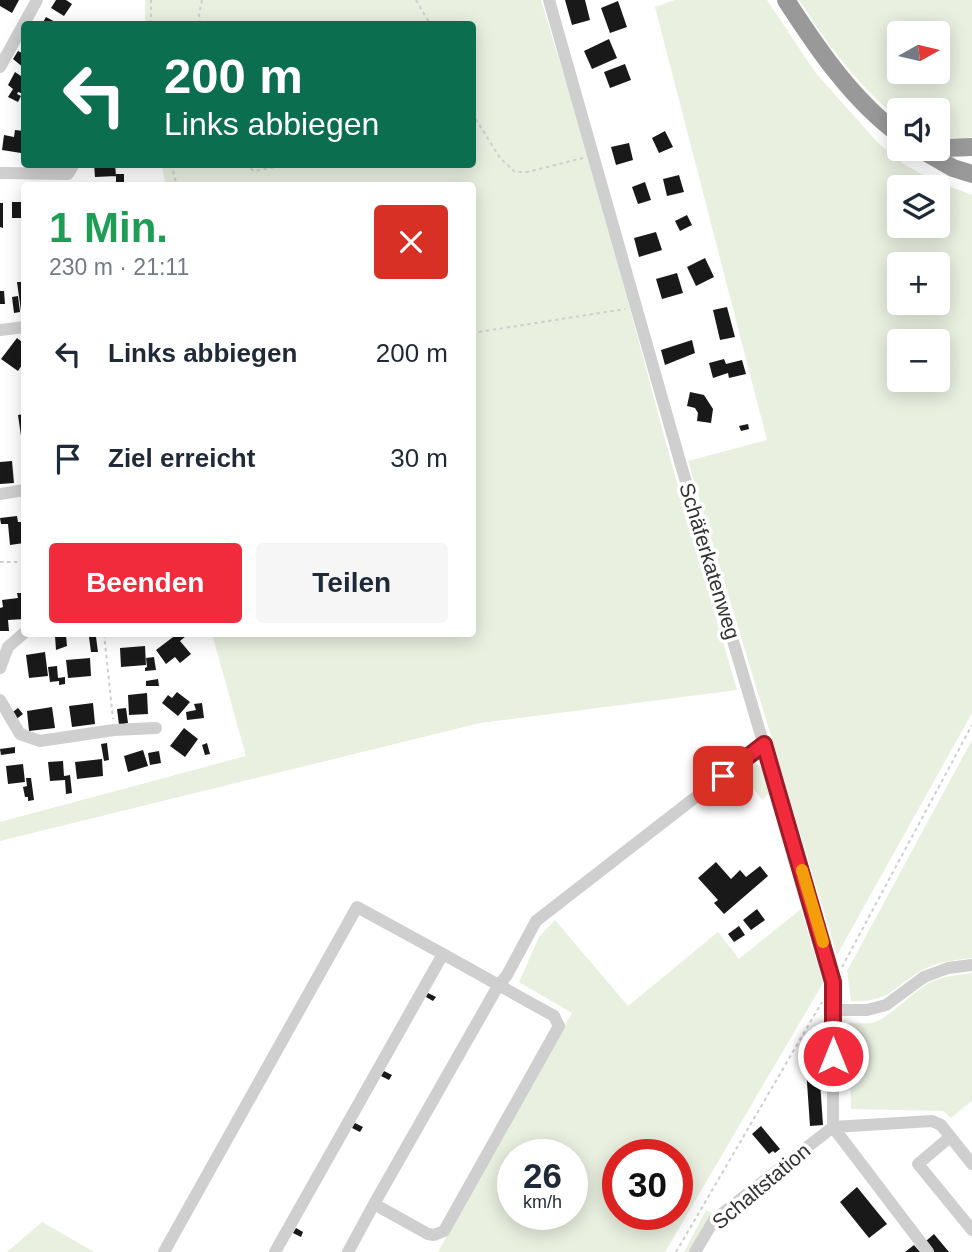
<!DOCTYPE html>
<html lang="de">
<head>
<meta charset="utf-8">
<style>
  body { margin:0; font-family:Helvetica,sans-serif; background:#f6f6f7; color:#1f2937; height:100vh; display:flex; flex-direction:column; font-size:26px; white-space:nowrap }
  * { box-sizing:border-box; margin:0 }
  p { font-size:23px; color:#747a83 }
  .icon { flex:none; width:38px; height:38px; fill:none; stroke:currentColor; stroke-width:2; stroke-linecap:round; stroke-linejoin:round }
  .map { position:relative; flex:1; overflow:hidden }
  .drawer { position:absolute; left:21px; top:182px; width:455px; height:455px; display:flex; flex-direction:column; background:#fff; border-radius:7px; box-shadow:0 4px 18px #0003 }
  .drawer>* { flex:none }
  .banner { position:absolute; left:21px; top:21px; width:455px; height:147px; border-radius:7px; box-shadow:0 4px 18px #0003; background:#0b6e4f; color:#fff; overflow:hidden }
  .needle { width:46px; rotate:82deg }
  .tools { position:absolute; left:887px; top:21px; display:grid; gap:14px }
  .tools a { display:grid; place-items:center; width:63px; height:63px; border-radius:7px; background:#fff; box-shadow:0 4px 18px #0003; font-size:35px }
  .speed { position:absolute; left:497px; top:1139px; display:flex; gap:14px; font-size:35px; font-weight:700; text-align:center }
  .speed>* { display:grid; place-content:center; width:91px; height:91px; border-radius:50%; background:#fff; box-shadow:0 4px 18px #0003; line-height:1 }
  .speed small { font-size:18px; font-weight:400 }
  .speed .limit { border:10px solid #d22; background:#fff; color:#111 }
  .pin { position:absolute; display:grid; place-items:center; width:60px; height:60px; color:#fff; margin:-30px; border-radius:14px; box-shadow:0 4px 10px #0006 }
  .me { position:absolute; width:77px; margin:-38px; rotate:0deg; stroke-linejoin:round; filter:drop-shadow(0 0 5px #0008) }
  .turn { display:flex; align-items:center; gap:24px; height:147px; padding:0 28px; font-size:32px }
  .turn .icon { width:91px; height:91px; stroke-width:2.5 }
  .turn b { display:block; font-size:49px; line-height:60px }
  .round { display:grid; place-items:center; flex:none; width:74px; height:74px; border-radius:7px; background:#f6f6f7 }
  .head { display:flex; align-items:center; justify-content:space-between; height:119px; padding:0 28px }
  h1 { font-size:42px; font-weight:700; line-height:52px; color:#1e9e55 }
  .cta { display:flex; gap:14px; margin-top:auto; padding:14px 28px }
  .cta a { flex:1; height:80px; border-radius:7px; background:#f22b3c; color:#fff; font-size:28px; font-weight:700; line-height:80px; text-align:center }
  .cta a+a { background:#f6f6f7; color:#1f2937 }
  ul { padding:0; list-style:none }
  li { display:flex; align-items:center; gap:21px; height:105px; padding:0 28px }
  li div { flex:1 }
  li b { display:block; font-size:26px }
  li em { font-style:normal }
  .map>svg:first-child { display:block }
  .green { fill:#e9f0e0; fill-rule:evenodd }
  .building { fill:#191919 }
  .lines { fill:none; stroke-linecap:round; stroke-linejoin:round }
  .path { stroke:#cfcfcf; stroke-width:2; stroke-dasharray:3.5 3.5; stroke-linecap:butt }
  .minor { stroke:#cfcfcf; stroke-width:12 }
  .highway { stroke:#999; stroke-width:18 }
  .route-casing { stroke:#9d1c27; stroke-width:18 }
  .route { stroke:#f22b3c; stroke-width:12 }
  .slow { stroke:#f59e0b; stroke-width:12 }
  .labels { text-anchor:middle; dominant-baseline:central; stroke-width:7; stroke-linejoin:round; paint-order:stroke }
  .street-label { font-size:21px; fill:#323232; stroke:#fff }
</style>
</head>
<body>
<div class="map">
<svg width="972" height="1252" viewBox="0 0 972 1252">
  <rect width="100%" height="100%" fill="#fff"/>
  <!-- green -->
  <path class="green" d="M145,0H541L592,167L672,465L737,690L480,723L0,841V822L246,756L212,634H472V186L165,185L162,165L472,164V24H145Z
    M675,0H767L815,72L878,143L902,163L930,179L972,195V713L837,955L688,461L767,440L655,7ZM938,187V226H900V187ZM900,264H938V303H900ZM900,341H938V380H900Z
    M799,0H972V137L962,139L938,137V110H900L899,119L896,117C857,84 826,43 799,0ZM900,33H938V72H900Z
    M972,740V958C954,960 935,962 919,972C891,989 888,1003 851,1001L847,971Z
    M757,764L768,774L770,792L762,800L740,771Z
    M801,909L823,983L665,1252H438L572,1013L519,982L539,937L555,920L628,1006L718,932L739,959ZM513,1155H572V1214H513ZM618,1155H677V1214H618Z
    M972,973V1101L951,1118L943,1111L851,1109L849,1023C856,1023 864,1024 871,1023C890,1019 911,992 929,983C943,976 958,975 972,973Z
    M706,1210L714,1214L695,1252H684Z
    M42,1222L94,1252H7Z"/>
  <!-- building -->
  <path class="building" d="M0,0H19L12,13L0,6Z
    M56,0H66L72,4L64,16L51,8Z
    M565,0H585L590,20L572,25Z
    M618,1L627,27L610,33L601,8Z
    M46,17L59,24H42Z
    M609,39L617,58L592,69L584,51Z
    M18,51L24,54V68L13,59Z
    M625,64L631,80L610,88L604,72Z
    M15,72L24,78V87L21,93L18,92L17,94L21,96L18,102L8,97L13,89L8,85Z
    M15,130L24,131L21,153L2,150L4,135L14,137Z
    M665,131L673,147L659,153L652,138Z
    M629,143L633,160L616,165L611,147Z
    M94,164H115L116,176L95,177Z
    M116,174H124V184H116Z
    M679,175L684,192L667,196L663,179Z
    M645,182L651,200L638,204L632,187Z
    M12,202H24V218H12Z
    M0,203H3V228L0,227Z
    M687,215L692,225L680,231L675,221Z
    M656,232L662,250L639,257L634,238Z
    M705,258L714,277L696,286L687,267Z
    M677,273L683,293L662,299L656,279Z
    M17,282H23L24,311H21Z
    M0,291H4L5,304H0Z
    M18,296L20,312L14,313L12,297Z
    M727,307L735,337L720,340L713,310Z
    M17,338L22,342L24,339V362L18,371L1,359Z
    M692,340L695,353L665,365L661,350Z
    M724,359L726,364L742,360L746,374L729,378L728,373L713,378L709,363Z
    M690,392L704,395L713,409L711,423L697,421L698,413L695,408L687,406Z
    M24,414V436H21L18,415Z
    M748,424L749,429L741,431L739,426Z
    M12,461L14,483L0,484V462Z
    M17,516L18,522H24V543L10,545L8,524H1L0,518Z
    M17,593H24V619L8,620L9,631H0V608L3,607L2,600L18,598Z
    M177,634H184L186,636L180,641L191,654L180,663L175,657L166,664L156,650Z
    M66,635L67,646L56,650L55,636Z
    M89,637H96L98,652H91Z
    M145,646L146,665L121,667L120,648Z
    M45,652L48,676L29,678L26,655Z
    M154,657L156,670L145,671V668L147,667L146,658Z
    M90,658L91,676L68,678L66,660Z
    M57,666L58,678L65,677V684L59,685V681L50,682L48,667Z
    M158,679L159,686H146V681Z
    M177,692L190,702L178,716L162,703L168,695L172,698Z
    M147,693L148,714L129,715L128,695Z
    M93,703L95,724L72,727L69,706Z
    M202,703L204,718L187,720L186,712L196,710L194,704Z
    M52,707L55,728L29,731L27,711Z
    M18,708L23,714L14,721L9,715Z
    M126,708L128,723L119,725L117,709Z
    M184,728L198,739L185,757L170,746Z
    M107,743L109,760L104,761L101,744Z
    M207,743L210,754L205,755L202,745Z
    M15,747V753L1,755L0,749Z
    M143,750L148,766L128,772L124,756Z
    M159,751L161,763L150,765L148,753Z
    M102,759L103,776L77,779L75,762Z
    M63,761L64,776L70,775L72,793L66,794L65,780L50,781L48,762Z
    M23,764L25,782L8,784L6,766Z
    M26,778H31L34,800L28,801V797H25L23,787L27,786Z
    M716,862L731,879L740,870L746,877L760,866L768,876L724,914L714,903L718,900L698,878Z
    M757,909L765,920L751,930L743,920Z
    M739,926L745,935L734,942L728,934Z
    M428,993L436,997L433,1001L426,997Z
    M822,1044L819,1056L810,1057L809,1051H813V1045Z
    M819,1067L823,1125L810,1126L806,1068Z
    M384,1071L392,1075L389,1080L381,1076Z
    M355,1123L363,1127L360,1132L352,1128Z
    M761,1126L780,1149L775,1153L773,1151L769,1154L752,1134Z
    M857,1187L887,1224L869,1238L840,1202Z
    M296,1228L303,1232L301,1237L293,1233Z
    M934,1234L949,1252H934L926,1241Z
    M914,1245L920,1252H905Z"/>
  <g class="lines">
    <!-- path -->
    <path class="path" d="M416,0L430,24
      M151,24V0
      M200,24L199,15L202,0
      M472,113L500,158L515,172H527L583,158
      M171,164L177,186
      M245,164L254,171L292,164
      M472,333L625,309
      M0,562H24
      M104,634L113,719
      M842,967L972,725
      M676,1252L822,1002"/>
    <!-- minor -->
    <path class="minor" d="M549,0L681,465L828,962L833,982V1127
      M0,67L37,0
      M0,173L68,174L74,164
      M0,330L24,327
      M0,494L24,490
      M0,668L8,647L24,633
      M0,700L20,734L40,741L114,730L156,728
      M833,1010H867L886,1005L924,977L948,968L972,965
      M833,1127L932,1121L941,1125L972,1164
      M833,1127L928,1252
      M950,1137L918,1164L972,1230
      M164,1252L357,907L443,954
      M275,1252L443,954L554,1016L559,1026L444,1231L434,1235L428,1234L374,1204L498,986L507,975L536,921L764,744
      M348,1252L374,1204
      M695,1252L714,1220L833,1127"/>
    <!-- highway -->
    <path class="highway" d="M786,0C817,48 853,101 900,135
      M938,145L946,148L972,147
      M920,149L953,168L972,174"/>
  </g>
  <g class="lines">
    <!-- route casing -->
    <g class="route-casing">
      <path id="route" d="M723,776L764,744L833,982V1056"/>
    </g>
    <!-- route -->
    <use href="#route" class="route"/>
    <!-- slow -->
    <path class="slow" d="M802,870L823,942"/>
  </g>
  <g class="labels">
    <!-- street labels -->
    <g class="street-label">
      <text transform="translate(710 561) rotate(73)">Schäferkatenweg</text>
      <text transform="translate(761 1186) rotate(-40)">Schaltstation</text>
    </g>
  </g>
</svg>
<div class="tools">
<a><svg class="needle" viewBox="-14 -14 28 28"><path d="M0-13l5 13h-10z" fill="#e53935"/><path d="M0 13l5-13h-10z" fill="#747a83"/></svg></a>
<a><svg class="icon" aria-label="sound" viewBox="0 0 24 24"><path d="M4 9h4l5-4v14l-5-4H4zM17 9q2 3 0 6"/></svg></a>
<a><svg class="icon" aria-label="layers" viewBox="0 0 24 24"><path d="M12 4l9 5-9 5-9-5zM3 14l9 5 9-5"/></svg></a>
<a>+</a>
<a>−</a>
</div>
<div class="speed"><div>26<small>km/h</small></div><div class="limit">30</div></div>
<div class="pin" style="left:723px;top:776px;background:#d93025"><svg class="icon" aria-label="arrive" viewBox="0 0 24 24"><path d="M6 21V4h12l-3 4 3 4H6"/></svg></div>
<svg class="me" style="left:833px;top:1056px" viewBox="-20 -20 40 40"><circle r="17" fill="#f22b3c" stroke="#fff" stroke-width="3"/><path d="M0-11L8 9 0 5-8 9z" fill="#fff"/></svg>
<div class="banner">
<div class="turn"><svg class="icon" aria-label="left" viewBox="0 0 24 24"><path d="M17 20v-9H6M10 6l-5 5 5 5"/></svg><div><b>200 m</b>Links abbiegen</div></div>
</div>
<section class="drawer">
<div class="head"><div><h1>1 Min.</h1><p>230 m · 21:11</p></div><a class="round" style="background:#d93025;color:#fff"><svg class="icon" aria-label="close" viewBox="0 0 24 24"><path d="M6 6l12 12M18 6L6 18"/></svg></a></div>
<ul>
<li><svg class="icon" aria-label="left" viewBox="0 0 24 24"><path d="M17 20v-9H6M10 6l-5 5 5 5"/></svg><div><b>Links abbiegen</b></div><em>200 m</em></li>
<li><svg class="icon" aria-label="arrive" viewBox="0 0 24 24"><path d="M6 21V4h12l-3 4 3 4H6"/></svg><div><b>Ziel erreicht</b></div><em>30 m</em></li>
</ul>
<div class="cta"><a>Beenden</a><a>Teilen</a></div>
</section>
</div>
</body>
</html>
